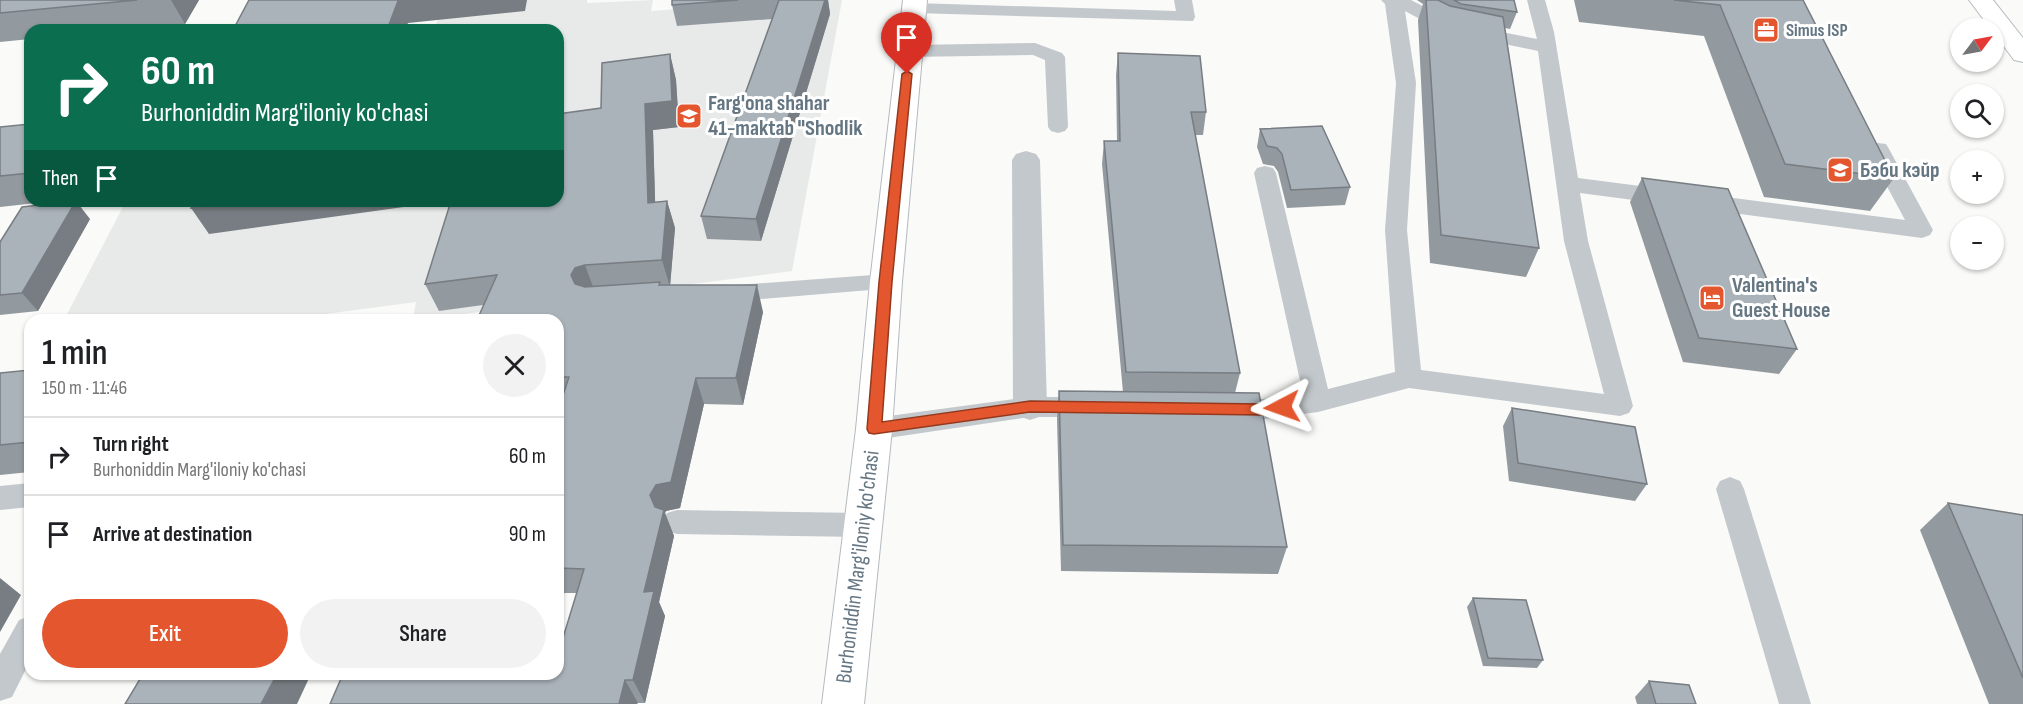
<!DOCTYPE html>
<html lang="en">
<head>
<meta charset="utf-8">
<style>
  body { margin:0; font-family:"Sofia Sans Condensed",sans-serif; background:#f2f2f2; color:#202124; height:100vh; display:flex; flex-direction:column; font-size:22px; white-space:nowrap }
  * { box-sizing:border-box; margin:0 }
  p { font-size:20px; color:#757577 }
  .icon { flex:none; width:33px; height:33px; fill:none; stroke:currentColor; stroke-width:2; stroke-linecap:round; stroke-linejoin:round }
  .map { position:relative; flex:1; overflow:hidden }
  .sheet { position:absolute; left:24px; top:314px; width:540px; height:366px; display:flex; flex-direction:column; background:#fff; border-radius:18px; box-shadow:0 2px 4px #0004 }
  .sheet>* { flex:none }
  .banner { position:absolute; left:24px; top:24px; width:540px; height:183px; border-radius:18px; box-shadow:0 2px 4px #0004; background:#0b6e4f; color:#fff; overflow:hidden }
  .needle { width:39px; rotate:58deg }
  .fabs { position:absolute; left:1950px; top:18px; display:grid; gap:12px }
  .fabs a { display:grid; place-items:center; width:54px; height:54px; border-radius:50%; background:#fff; box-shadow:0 2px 4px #0004; font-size:30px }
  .pin { position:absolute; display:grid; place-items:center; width:51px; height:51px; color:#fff; margin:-62px -26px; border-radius:50% 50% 50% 0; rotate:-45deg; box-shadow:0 0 6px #0007 }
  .pin .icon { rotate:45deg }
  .me { position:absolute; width:66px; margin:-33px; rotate:266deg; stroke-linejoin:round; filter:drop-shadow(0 0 4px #0008) }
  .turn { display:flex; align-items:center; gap:21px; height:126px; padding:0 18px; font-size:27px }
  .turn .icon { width:78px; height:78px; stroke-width:2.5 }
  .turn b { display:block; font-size:42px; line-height:51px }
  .then { display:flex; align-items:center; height:57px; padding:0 18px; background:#0003; gap:12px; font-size:22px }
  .round { display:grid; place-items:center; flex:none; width:63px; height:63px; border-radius:32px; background:#f2f2f2 }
  .overview { display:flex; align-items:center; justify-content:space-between; height:102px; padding:0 18px }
  h1 { font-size:36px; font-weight:600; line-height:45px }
  .button { display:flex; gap:12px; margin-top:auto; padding:12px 18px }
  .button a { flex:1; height:69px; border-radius:36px; background:#e4572e; color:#fff; font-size:24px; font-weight:600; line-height:69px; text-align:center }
  .button a+a { background:#f2f2f2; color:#202124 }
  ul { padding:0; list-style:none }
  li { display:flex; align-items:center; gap:18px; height:78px; padding:0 18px; border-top:2px solid #e0e0e0 }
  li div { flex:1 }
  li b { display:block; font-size:22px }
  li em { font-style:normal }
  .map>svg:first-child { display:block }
  .built { fill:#e8e9e9 }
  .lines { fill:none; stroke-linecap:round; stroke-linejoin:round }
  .secondary-casing { stroke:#b3babf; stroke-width:2 }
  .primary-casing { stroke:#b5babe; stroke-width:2 }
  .lane { fill:#c3c8cc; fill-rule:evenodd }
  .street { fill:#c3c8cc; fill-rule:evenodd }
  .secondary { fill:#fff; fill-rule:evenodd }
  .primary { fill:#fff; fill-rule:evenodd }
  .wall { fill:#929a9f }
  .shaded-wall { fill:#777d82 }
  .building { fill:#aab3b9; stroke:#777d82; stroke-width:1.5 }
  .route { fill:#e4572e; stroke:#94391e; stroke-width:1.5 }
  .labels { text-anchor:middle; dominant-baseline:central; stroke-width:6; stroke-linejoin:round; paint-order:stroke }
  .far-poi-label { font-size:18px; font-weight:bold; fill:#657683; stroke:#fff; text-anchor:start }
  .poi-label { font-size:22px; font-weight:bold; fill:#657683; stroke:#fff; text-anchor:start }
  .street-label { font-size:22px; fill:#657683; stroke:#fff }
</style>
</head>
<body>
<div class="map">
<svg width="2023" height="704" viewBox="0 0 2023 704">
  <rect width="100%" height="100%" fill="#fafaf8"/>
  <!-- built -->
  <path class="built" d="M445,0H587V3L653,0L651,11L796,0H842L792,271L425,319H413L416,302L280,320H64L126,201H558V30H434Z"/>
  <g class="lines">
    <!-- secondary casing -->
    <g class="secondary-casing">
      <path id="secondary" d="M903,0H927L902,282L892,429L864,704H822L856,429L870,282Z"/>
    </g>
    <!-- primary casing -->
    <g class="primary-casing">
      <path id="primary" d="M1969,0H1993L2023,38V62L2014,60L1994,33V28H1990Z"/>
    </g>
    <!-- lane -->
    <path class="lane" d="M1174,0H1192L1195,17L1193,21L914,13L908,12L905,8L908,4L914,3L1176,11Z
      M1381,0H1411L1455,23L1537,39L1527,0H1545L1554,32L1578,178L1905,220L1867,149L1870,144L1878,143L1886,144L1889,149L1933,230L1930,235L1922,238L1580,193L1588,241L1633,406L1629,413L1620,416L1409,388L1318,412L1263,419H1228L1219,416L1215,409L1219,402L1228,399H1263L1303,394L1254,173L1257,168L1265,166L1273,168L1276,173L1328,389L1395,372L1385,230L1396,83L1385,4ZM1405,11L1442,31L1538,51L1564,241L1604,394L1421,370L1407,230L1416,83Z
      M1035,43L1062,53L1065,57L1068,127L1065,131L1058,133L1051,131L1048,127L1045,60L1033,55L910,57L903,55L900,51L903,47L910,45Z
      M886,274L894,276L898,282L894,288L725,302L716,300L713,294L716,288L725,286Z
      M1030,397H1092L1101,400L1105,407L1101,414L1092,417H1030L874,440L864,436L860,429L864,422L874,418Z
      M1730,477L1740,481L1744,489L1811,704H1779L1716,489L1720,481Z
      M30,483V507L0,510V486Z
      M677,510L862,513L872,516L877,525L872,534L862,537L677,534L667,531L662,522L667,513Z
      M30,616V661L12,697L0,701V654L19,620Z"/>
    <!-- street -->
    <path class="street" d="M1026,151L1036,154L1040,160L1047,407L1042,416L1030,420L1018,416L1013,407L1012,160L1016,154Z"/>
    <!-- secondary -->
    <use href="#secondary" class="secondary"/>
    <!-- primary -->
    <use href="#primary" class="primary"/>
  </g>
  <!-- wall -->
  <path class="wall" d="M0,0H199L185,24L127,30H30V39L0,42Z
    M672,0H828L830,14L761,241L707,239L701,216L772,19L677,26L672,5Z
    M1417,0H1514L1517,12L1510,29L1505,28L1539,248L1526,277L1430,263L1418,20L1423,4Z
    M1574,0H1803L1894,178L1870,211L1764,197L1704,36L1579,22Z
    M1118,53L1206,112L1203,135H1195L1240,373L1235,393L1287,547L1278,574L1061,571L1057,419L1059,391L1123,392L1102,164L1104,141H1117L1116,75Z
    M670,54L676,80L679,127L653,130L655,202L667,201L675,228L670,285L763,312L743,405L704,404L680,508L666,511L665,513L674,536L659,602L665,616L645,703H638L558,674L577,593H558V410L560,403H558V320L483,305L439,311L425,284L601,108Z
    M30,124V201H55L0,207V127Z
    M1260,129L1350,187L1345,205L1287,208L1278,172L1274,166L1263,164L1257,147Z
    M1642,178L1797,349L1779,374L1683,362L1630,202Z
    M90,219L38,311L0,315V242Z
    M30,370V472L0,475V373Z
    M1512,408L1647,484L1635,501L1509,481L1503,426Z
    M1948,503L2023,515V704H1989L1920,530Z
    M1473,598L1543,660L1537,668L1483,666L1467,607Z
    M1649,681L1696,704H1637L1635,697Z"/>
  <!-- shaded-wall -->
  <path class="shaded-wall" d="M171,0H199L185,24Z
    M410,0H527L525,11L408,23L405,30H387L398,1Z
    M825,0H828L830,14L761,241L756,219Z
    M670,54L676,80L679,127L653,130L656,230L648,203L645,104Z
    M76,201L90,219L38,311L22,293Z
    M239,201H447L209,234L191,208Z
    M667,201L675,228L670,287L662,260Z
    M585,265L595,292L581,302L571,275L575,268Z
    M757,285L763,312L743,405L736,378Z
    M696,378L704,404L680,508L666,511L665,513L674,536L659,602L665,616L645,703L633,680L644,592L660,521L650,495Z
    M0,578L21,595L0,632Z
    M277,674H311L297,704H261Z
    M625,680L638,703L637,704H619Z"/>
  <!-- building -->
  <path class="building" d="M0,0H137L0,13Z
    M249,0H410L398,1L387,30H233Z
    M672,0H738L672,5Z
    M779,0H825L756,219L701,216Z
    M1426,0H1438L1450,6L1503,17L1539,248L1441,235Z
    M1454,0H1514L1517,12L1461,4Z
    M1674,0H1803L1894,178L1785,164L1720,5Z
    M1118,53L1200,56L1206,112H1191L1240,373L1126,372L1104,141H1120Z
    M670,54L672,101L645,104L648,203L667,201L662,260L585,265L575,268L571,275L575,284L585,287L660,282L659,285H757L736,378H696L671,482L656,485L650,495L655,507L664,510L644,592L654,591L633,680H625L619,704H330L343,674H558V654L584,569L558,568V410L569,377H558V320H477L497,275L425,284L451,201H558V114L601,108L602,63Z
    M30,124V173L0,176V127Z
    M1322,126L1350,187L1291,190L1282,154L1277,148L1267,146L1260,129Z
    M1642,178L1728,189L1797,349L1699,338Z
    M76,201L22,293L0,295V242L22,207Z
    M193,201H239L191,208Z
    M30,370V442L0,445V373Z
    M1059,391L1259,393L1287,547L1063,545Z
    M1512,408L1635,427L1647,484L1518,463Z
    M1948,503L2023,515V678Z
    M1473,598L1526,600L1543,660L1488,658Z
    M143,674H277L261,704H125Z
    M1649,681L1689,685L1696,704H1656Z"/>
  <!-- route -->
  <path class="route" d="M907,71L912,74L892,282L882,422L1030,401L1263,404L1287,403L1289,407L1287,411L1263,415L1030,412L874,434L869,433L867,429L879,282L902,74Z"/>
  <!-- icons -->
  <defs>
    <g id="office-square" transform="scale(1.35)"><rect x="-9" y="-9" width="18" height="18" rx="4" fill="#e4572e" stroke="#fff"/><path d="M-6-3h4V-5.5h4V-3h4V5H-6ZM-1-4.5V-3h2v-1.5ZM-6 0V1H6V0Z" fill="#fff"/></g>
    <g id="school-square" transform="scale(1.35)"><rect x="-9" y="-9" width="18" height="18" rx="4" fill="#e4572e" stroke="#fff"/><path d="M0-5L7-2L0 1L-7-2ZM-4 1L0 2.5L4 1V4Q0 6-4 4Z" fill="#fff"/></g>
    <g id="hotel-square" transform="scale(1.35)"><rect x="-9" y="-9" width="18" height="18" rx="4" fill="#e4572e" stroke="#fff"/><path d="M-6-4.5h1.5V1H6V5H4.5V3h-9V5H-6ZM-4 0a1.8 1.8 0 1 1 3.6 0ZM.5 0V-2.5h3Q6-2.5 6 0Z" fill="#fff"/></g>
  </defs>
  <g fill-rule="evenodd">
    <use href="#office-square" x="1766" y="30"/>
    <use href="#school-square" x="689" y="116"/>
    <use href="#school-square" x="1840" y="170"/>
    <use href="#hotel-square" x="1712" y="298"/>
  </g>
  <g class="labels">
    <!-- far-poi labels -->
    <g class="far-poi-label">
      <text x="1786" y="30">Simus ISP</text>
    </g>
    <!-- poi labels -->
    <g class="poi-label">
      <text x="708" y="103">Farg'ona shahar<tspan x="708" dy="25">41-maktab "Shodlik</tspan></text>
      <text x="1860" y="170">Бэби кэйр</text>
      <text x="1732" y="285">Valentina's<tspan x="1732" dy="25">Guest House</tspan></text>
    </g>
    <!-- street labels -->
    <g class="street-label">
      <text transform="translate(858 567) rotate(-83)">Burhoniddin Marg'iloniy ko'chasi</text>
    </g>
  </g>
</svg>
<div class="fabs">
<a><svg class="needle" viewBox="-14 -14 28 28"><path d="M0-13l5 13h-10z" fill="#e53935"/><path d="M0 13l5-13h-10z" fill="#757577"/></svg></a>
<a><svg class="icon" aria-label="search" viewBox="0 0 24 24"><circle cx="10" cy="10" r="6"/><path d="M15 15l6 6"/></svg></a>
<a>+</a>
<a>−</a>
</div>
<div class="pin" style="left:907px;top:74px;background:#d93025"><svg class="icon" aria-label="arrive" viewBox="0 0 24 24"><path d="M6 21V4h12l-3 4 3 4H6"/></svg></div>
<svg class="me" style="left:1282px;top:407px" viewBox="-20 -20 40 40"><path d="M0-17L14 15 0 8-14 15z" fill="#e4572e" stroke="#fff" stroke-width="4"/></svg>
<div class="banner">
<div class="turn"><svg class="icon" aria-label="right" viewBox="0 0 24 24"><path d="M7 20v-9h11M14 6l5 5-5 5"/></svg><div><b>60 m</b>Burhoniddin Marg'iloniy ko'chasi</div></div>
<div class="then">Then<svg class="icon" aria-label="arrive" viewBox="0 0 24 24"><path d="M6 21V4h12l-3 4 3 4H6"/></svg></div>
</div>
<section class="sheet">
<div class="overview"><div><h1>1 min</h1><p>150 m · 11:46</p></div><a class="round"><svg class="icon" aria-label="close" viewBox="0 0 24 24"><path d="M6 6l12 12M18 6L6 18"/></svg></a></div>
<ul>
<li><svg class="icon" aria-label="right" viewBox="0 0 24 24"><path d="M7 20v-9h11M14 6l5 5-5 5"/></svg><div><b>Turn right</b><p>Burhoniddin Marg'iloniy ko'chasi</p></div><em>60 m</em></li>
<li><svg class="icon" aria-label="arrive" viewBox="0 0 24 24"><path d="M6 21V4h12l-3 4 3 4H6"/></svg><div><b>Arrive at destination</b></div><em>90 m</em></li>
</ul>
<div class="button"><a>Exit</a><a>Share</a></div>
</section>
</div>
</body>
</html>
